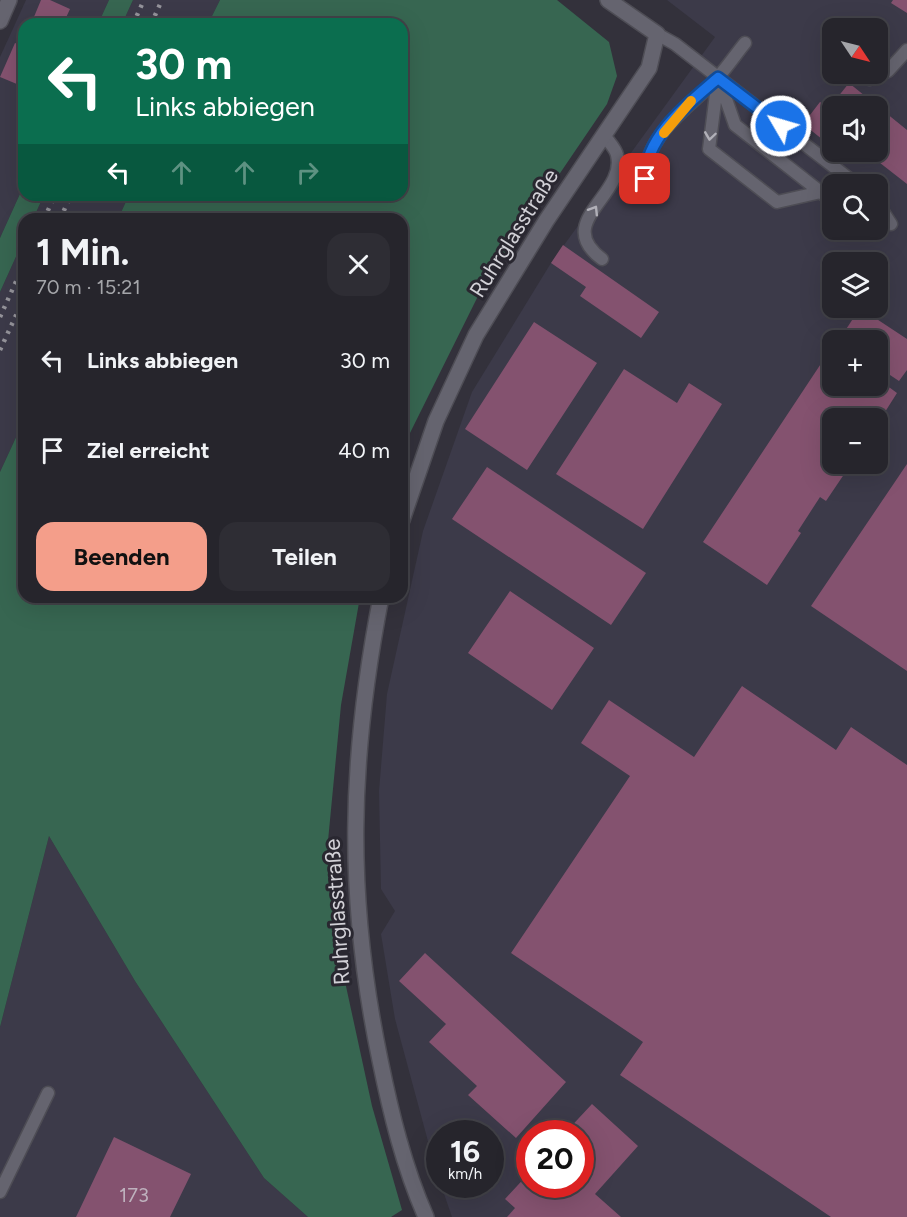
<!DOCTYPE html>
<html lang="de">
<head>
<meta charset="utf-8">
<style>
  body { margin:0; font-family:Figtree,sans-serif; background:#2e2d34; color:#f1f3f6; height:100vh; display:flex; flex-direction:column; font-size:22px; white-space:nowrap }
  * { box-sizing:border-box; margin:0 }
  p { font-size:20px; color:#a4a5a9 }
  .icon { flex:none; width:33px; height:33px; fill:none; stroke:currentColor; stroke-width:2; stroke-linecap:round; stroke-linejoin:round }
  .map { position:relative; flex:1; overflow:hidden }
  .drawer { position:absolute; left:18px; top:213px; width:390px; height:390px; display:flex; flex-direction:column; background:#26252c; border-radius:18px; box-shadow:0 6px 24px #0002,0 0 0 2px #424248 }
  .drawer>* { flex:none }
  .hud { position:absolute; left:18px; top:18px; width:390px; height:183px; border-radius:18px; box-shadow:0 6px 24px #0002,0 0 0 2px #424248; background:#0b6e4f; color:#fff; overflow:hidden }
  .needle { width:39px; rotate:125deg }
  .buttons { position:absolute; left:822px; top:18px; display:grid; gap:12px }
  .buttons a { display:grid; place-items:center; width:66px; height:66px; border-radius:12px; background:#26252c; box-shadow:0 6px 24px #0002,0 0 0 2px #424248; font-size:30px }
  .speed { position:absolute; left:426px; top:1120px; display:flex; gap:12px; font-size:30px; font-weight:700; text-align:center }
  .speed>* { display:grid; place-content:center; width:78px; height:78px; border-radius:50%; background:#26252c; box-shadow:0 6px 24px #0002,0 0 0 2px #424248; line-height:1 }
  .speed small { font-size:15px; font-weight:400 }
  .speed .limit { border:9px solid #d22; background:#fff; color:#111 }
  .pin { position:absolute; display:grid; place-items:center; width:51px; height:51px; color:#fff; margin:-26px; border-radius:12px; box-shadow:0 3px 9px #0006 }
  .me { position:absolute; width:66px; margin:-33px; rotate:308deg; stroke-linejoin:round; filter:drop-shadow(0 0 4px #0008) }
  .turn { display:flex; align-items:center; gap:21px; height:126px; padding:0 18px; font-size:27px }
  .turn .icon { width:78px; height:78px; stroke-width:2.5 }
  .turn b { display:block; font-size:42px; line-height:51px }
  .lanes { display:flex; align-items:center; height:57px; padding:0 18px; background:#0003; justify-content:center; gap:30px; direction:ltr }
  .lanes .off { opacity:.35 }
  .round { display:grid; place-items:center; flex:none; width:63px; height:63px; border-radius:18px; background:#2e2d34 }
  .headline { display:flex; align-items:center; justify-content:space-between; height:102px; padding:0 18px }
  h1 { font-size:36px; font-weight:700; line-height:45px }
  .primary-button { display:flex; gap:12px; margin-top:auto; padding:12px 18px }
  .primary-button a { flex:1; height:69px; border-radius:18px; background:#f49e8a; color:#111; font-size:24px; font-weight:700; line-height:69px; text-align:center }
  .primary-button a+a { background:#2e2d34; color:#f1f3f6 }
  ul { padding:0; list-style:none }
  li { display:flex; align-items:center; gap:18px; height:90px; padding:0 18px }
  li div { flex:1 }
  li b { display:block; font-size:22px }
  li em { font-style:normal }
  .map>svg:first-child { display:block }
  .built { fill:#3c3a49; fill-rule:evenodd }
  .green { fill:#376651 }
  .building { fill:#84526f }
  .lines { fill:none; stroke-linecap:round; stroke-linejoin:round }
  .service-casing { stroke:#4e4d55; stroke-width:15 }
  .tertiary-casing { stroke:#4e4d55; stroke-width:18 }
  .service { stroke:#65646f; stroke-width:12 }
  .tertiary { stroke:#65646f; stroke-width:15 }
  .rail { stroke:#95949b; stroke-width:4.5; stroke-dasharray:3 6; stroke-linecap:butt }
  .oneway { stroke:#b1b0b8 }
  .route-casing { stroke:#114b97; stroke-width:15 }
  .route { stroke:#1a73e8; stroke-width:10 }
  .slow { stroke:#f59e0b; stroke-width:10 }
  .labels { text-anchor:middle; dominant-baseline:central; stroke-width:6; stroke-linejoin:round; paint-order:stroke }
  .number-label { font-size:20px; fill:#beb1bd }
  .street-label { font-size:22px; fill:#d2d1d7; stroke:#292730 }
</style>
</head>
<body>
<div class="map">
<svg width="907" height="1217" viewBox="0 0 907 1217">
  <rect width="100%" height="100%" fill="#33313b"/>
  <!-- built -->
  <path class="built" d="M26,0H109L98,24H24V185L0,238V57Z
    M133,0H220L208,24H122Z
    M667,0H907V1217H452L441,1185H490V1134H440L439,1182L395,1019L381,934L395,911L381,889L379,791L387,694L423,531L472,392L551,263L715,37ZM832,28H878V74H832ZM832,106H878V152H832ZM832,184H878V230H832ZM832,262H878V308H832ZM832,340H878V386H832ZM832,418H878V464H832ZM530,1134H580V1185H530Z
    M44,195H129L118,219H33Z
    M24,239V420L0,472V292Z
    M49,836L135,981L264,1178L308,1217H0V1027Z"/>
  <!-- green -->
  <path class="green" d="M109,0H133L122,24H98Z
    M220,0H557L609,42L617,76L607,104L482,288L409,435L402,456V219H118L129,195H402V24H208Z
    M24,185V195H44L33,219H24V239L0,292V238Z
    M24,420V597H360L341,705L328,841L344,977L372,1106L402,1210L391,1217H308L264,1178L135,981L49,836L0,1027V472Z"/>
  <!-- building -->
  <path class="building" d="M41,0H50L70,9L63,24H31Z
    M893,0H907V13L891,3Z
    M15,43L24,47V87L0,77Z
    M849,83L907,130V184L866,152H878V106H832V147L803,124L820,102L829,108Z
    M563,245L659,312L641,338L580,296L586,287L551,263Z
    M860,308L907,339V370L899,381L878,367V340H839Z
    M534,322L597,363L527,470L465,429Z
    M832,347V386H878V379L897,393L878,423V418H832V464H851L826,501L820,497L798,531L801,533L767,585L703,542Z
    M624,369L677,403L689,383L722,404L643,529L556,474Z
    M907,464V671L811,606Z
    M487,467L646,573L611,625L452,519Z
    M510,591L594,648L552,710L468,653Z
    M742,686L836,750L851,727L907,765V1217H831L620,1075L643,1042L511,953L630,776L581,743L609,700L694,757Z
    M425,953L566,1082L516,1138L468,1095L477,1086L429,1042L446,1024L399,981Z
    M592,1104L638,1146L595,1194L621,1217H507L515,1208L505,1199L530,1172V1185H580V1134H564Z
    M114,1137L191,1174L170,1217H76Z"/>
  <g class="lines">
    <!-- service casing -->
    <g class="service-casing">
      <path id="service" d="M657,34L675,44L856,184
        M854,74L870,79L888,71L907,50
        M718,78L709,149L777,202L821,192
        M720,82L735,125L832,201
        M655,190L645,179C645,132 692,107 719,76C728,66 736,54 745,43
        M878,204L891,224
        M602,259C552,222 627,195 617,155C616,149 608,141 604,135
        M0,1192L48,1093"/>
    </g>
    <!-- tertiary casing -->
    <g class="tertiary-casing">
      <path id="tertiary" d="M0,21L9,0
        M402,520L436,421L476,335L546,221L649,68L657,34L608,0
        M381,597C349,761 346,897 380,1060C391,1114 404,1167 426,1217"/>
    </g>
    <!-- service -->
    <use href="#service" class="service"/>
    <!-- tertiary -->
    <use href="#tertiary" class="tertiary"/>
    <!-- rail -->
    <path class="rail" d="M133,24L144,0
      M151,24L162,0
      M44,219L55,195
      M60,219L71,195
      M0,317L24,264
      M0,350L24,298"/>
  </g>
  <!-- one-way arrows -->
  <defs><path id="oneway-chevron" d="M-2-3.5L2.5 0L-2 3.5" fill="none" stroke-width="1.6" stroke-linecap="round" stroke-linejoin="round" transform="scale(1.5)"/></defs>
  <g class="oneway">
    <use href="#oneway-chevron" transform="translate(710 136) rotate(98)"/>
    <use href="#oneway-chevron" transform="translate(594 210) rotate(-58)"/>
  </g>
  <g class="lines">
    <!-- route casing -->
    <g class="route-casing">
      <path id="route" d="M645,179C645,136 689,103 718,78L781,126"/>
    </g>
    <!-- route -->
    <use href="#route" class="route"/>
    <!-- slow -->
    <path class="slow" d="M664,133L691,101"/>
  </g>
  <g class="labels">
    <!-- number labels -->
    <g class="number-label">
      <text x="134" y="1195">173</text>
    </g>
    <!-- street labels -->
    <g class="street-label">
      <text transform="translate(514 233) rotate(-58)">Ruhrglasstraße</text>
      <text transform="translate(337 912) rotate(-94)">Ruhrglasstraße</text>
    </g>
  </g>
</svg>
<div class="buttons">
<a><svg class="needle" viewBox="-14 -14 28 28"><path d="M0-13l5 13h-10z" fill="#e53935"/><path d="M0 13l5-13h-10z" fill="#a4a5a9"/></svg></a>
<a><svg class="icon" aria-label="sound" viewBox="0 0 24 24"><path d="M4 9h4l5-4v14l-5-4H4zM17 9q2 3 0 6"/></svg></a>
<a><svg class="icon" aria-label="search" viewBox="0 0 24 24"><circle cx="10" cy="10" r="6"/><path d="M15 15l6 6"/></svg></a>
<a><svg class="icon" aria-label="layers" viewBox="0 0 24 24"><path d="M12 4l9 5-9 5-9-5zM3 14l9 5 9-5"/></svg></a>
<a>+</a>
<a>−</a>
</div>
<div class="speed"><div>16<small>km/h</small></div><div class="limit">20</div></div>
<div class="pin" style="left:645px;top:179px;background:#d93025"><svg class="icon" aria-label="arrive" viewBox="0 0 24 24"><path d="M6 21V4h12l-3 4 3 4H6"/></svg></div>
<svg class="me" style="left:781px;top:126px" viewBox="-20 -20 40 40"><circle r="17" fill="#1a73e8" stroke="#fff" stroke-width="3"/><path d="M0-11L8 9 0 5-8 9z" fill="#fff"/></svg>
<div class="hud">
<div class="turn"><svg class="icon" aria-label="left" viewBox="0 0 24 24"><path d="M17 20v-9H6M10 6l-5 5 5 5"/></svg><div><b>30 m</b>Links abbiegen</div></div>
<div class="lanes"><svg class="icon" aria-label="left" viewBox="0 0 24 24"><path d="M17 20v-9H6M10 6l-5 5 5 5"/></svg><svg class="icon off" aria-label="ahead" viewBox="0 0 24 24"><path d="M12 20V5M6 11l6-6 6 6"/></svg><svg class="icon off" aria-label="ahead" viewBox="0 0 24 24"><path d="M12 20V5M6 11l6-6 6 6"/></svg><svg class="icon off" aria-label="right" viewBox="0 0 24 24"><path d="M7 20v-9h11M14 6l5 5-5 5"/></svg></div>
</div>
<section class="drawer">
<div class="headline"><div><h1>1 Min.</h1><p>70 m · 15:21</p></div><a class="round"><svg class="icon" aria-label="close" viewBox="0 0 24 24"><path d="M6 6l12 12M18 6L6 18"/></svg></a></div>
<ul>
<li><svg class="icon" aria-label="left" viewBox="0 0 24 24"><path d="M17 20v-9H6M10 6l-5 5 5 5"/></svg><div><b>Links abbiegen</b></div><em>30 m</em></li>
<li><svg class="icon" aria-label="arrive" viewBox="0 0 24 24"><path d="M6 21V4h12l-3 4 3 4H6"/></svg><div><b>Ziel erreicht</b></div><em>40 m</em></li>
</ul>
<div class="primary-button"><a>Beenden</a><a>Teilen</a></div>
</section>
</div>
</body>
</html>
